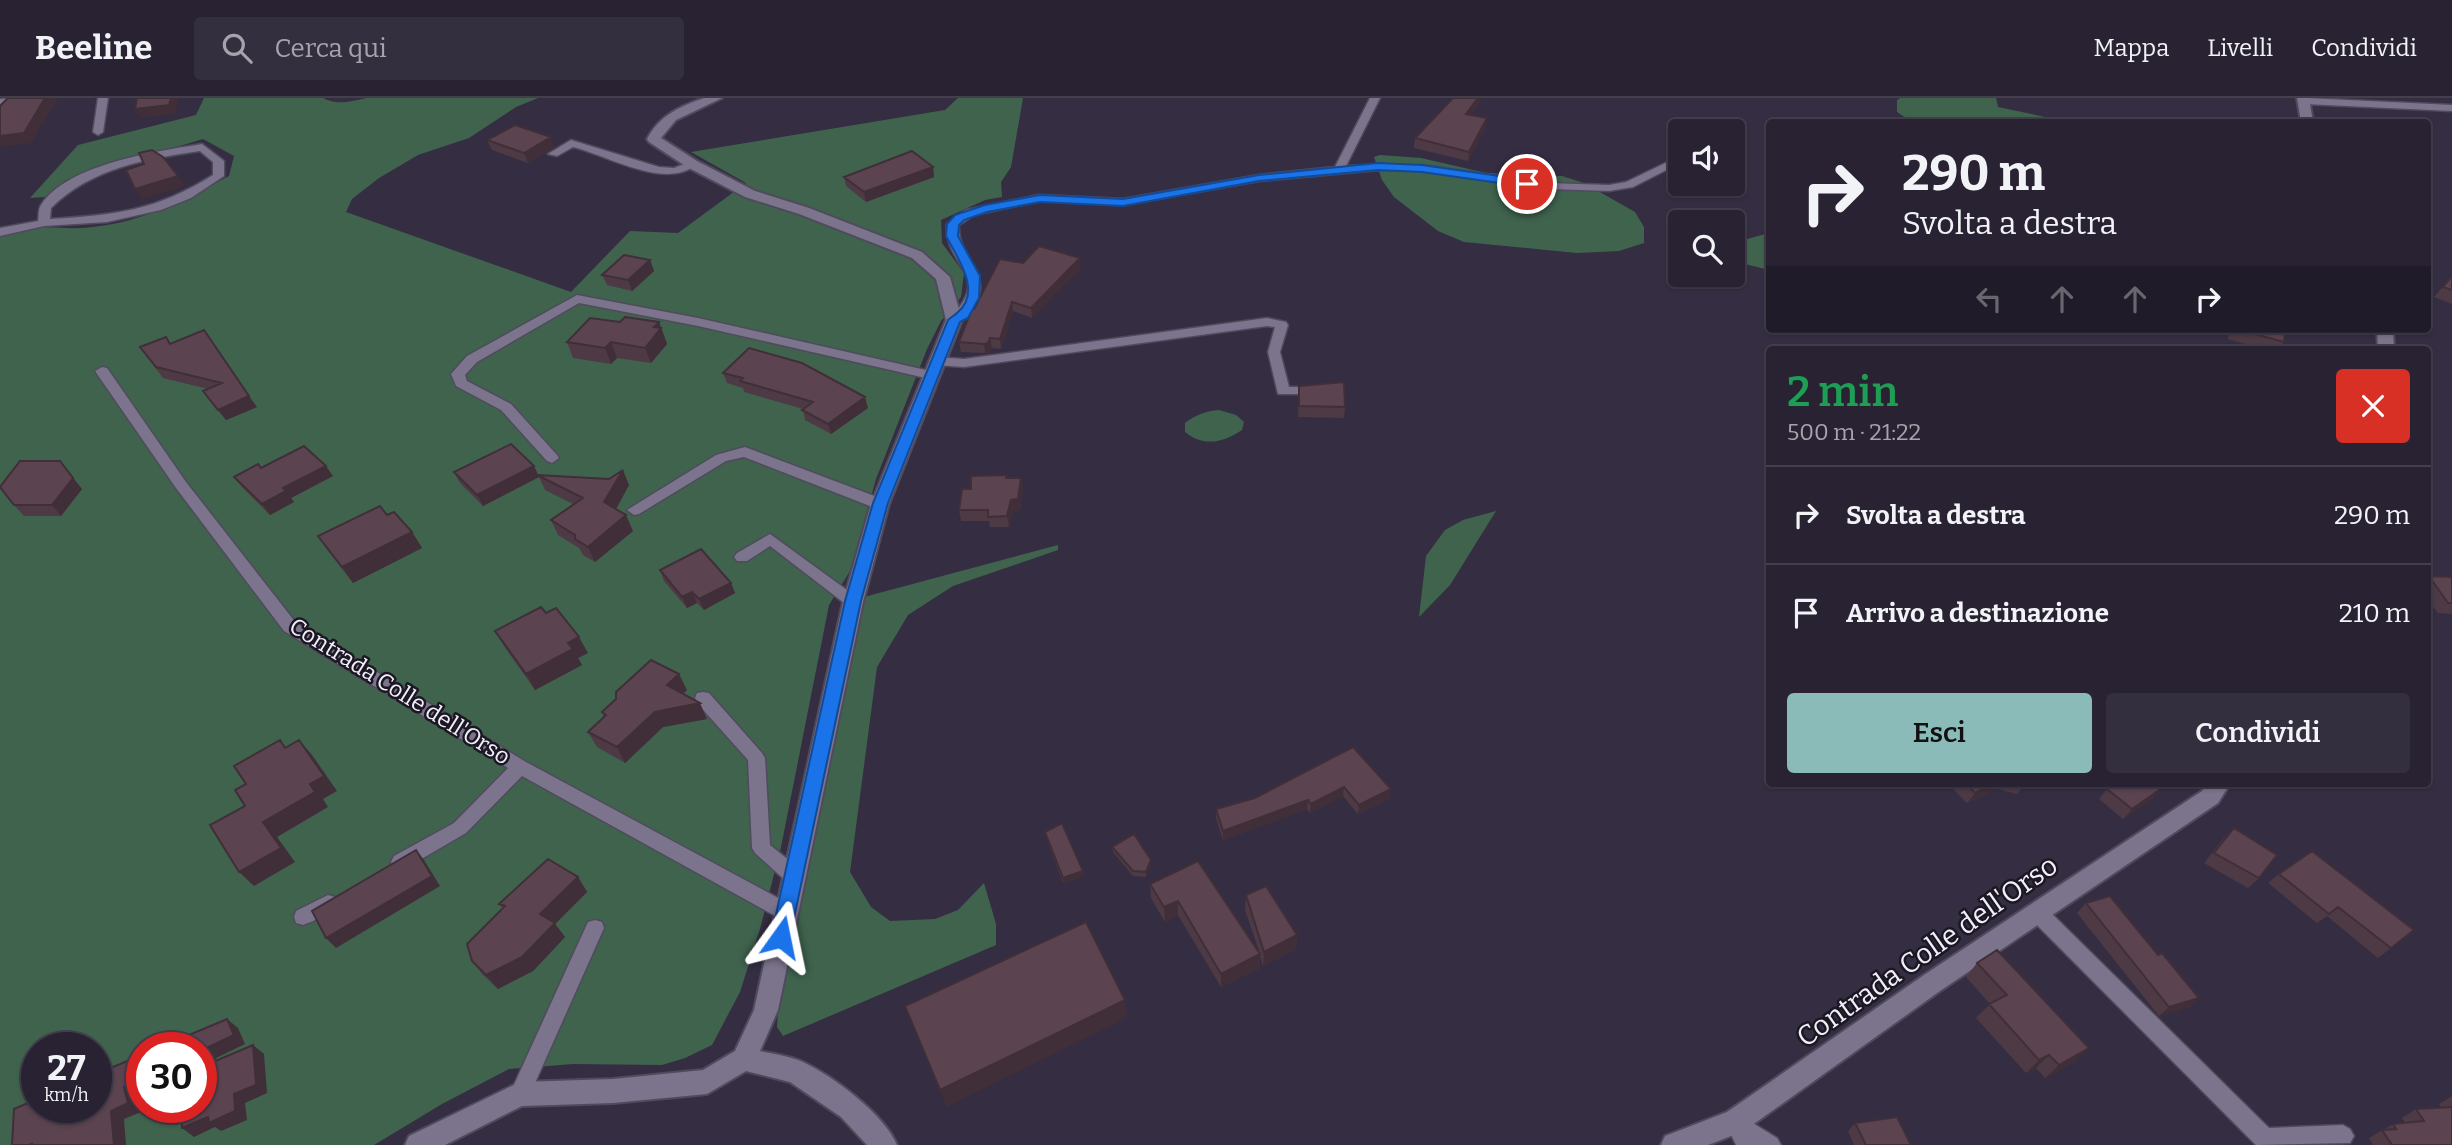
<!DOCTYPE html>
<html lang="it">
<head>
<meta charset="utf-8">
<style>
  body { margin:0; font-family:Bitter,serif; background:#342f3e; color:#f1f3f6; height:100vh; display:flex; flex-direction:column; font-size:26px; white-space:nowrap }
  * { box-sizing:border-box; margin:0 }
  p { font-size:23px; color:#a5a4ac }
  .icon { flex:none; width:38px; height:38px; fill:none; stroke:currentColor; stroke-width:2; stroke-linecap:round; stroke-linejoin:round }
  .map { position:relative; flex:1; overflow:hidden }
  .drawer { position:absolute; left:1766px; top:248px; width:665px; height:441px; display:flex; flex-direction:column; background:#282232; border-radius:7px; box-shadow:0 2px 5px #0004,0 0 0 2px #443f4d }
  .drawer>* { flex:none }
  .banner { position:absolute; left:1766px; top:21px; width:665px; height:214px; border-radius:7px; box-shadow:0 2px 5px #0004,0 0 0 2px #443f4d; background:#282232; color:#f1f3f6; overflow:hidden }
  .tools { position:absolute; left:1668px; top:21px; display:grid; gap:14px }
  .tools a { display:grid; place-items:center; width:77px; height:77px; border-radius:7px; background:#282232; box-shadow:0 2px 5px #0004,0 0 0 2px #443f4d; font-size:35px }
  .speed { position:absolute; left:21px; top:934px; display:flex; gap:14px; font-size:35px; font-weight:700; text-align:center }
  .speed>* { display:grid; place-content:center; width:91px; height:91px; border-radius:50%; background:#282232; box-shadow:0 2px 5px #0004,0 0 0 2px #443f4d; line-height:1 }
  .speed small { font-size:18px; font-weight:400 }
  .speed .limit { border:10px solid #d22; background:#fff; color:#111 }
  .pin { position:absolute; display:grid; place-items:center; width:60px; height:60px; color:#fff; margin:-30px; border:4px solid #fff; border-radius:50%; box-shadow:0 2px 7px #0007 }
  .me { position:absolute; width:77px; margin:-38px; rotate:12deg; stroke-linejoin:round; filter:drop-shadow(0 0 5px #0008) }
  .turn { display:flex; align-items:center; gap:24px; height:147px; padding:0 21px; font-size:32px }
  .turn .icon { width:91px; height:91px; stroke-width:2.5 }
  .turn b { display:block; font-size:49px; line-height:60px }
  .lanes { display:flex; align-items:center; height:66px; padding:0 21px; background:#0003; justify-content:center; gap:35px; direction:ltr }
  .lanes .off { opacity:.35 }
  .round { display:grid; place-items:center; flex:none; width:74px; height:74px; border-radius:7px; background:#342f3e }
  .head { display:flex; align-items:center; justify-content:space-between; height:119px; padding:0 21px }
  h1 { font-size:42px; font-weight:600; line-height:52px; color:#1e9e55 }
  .action { display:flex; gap:14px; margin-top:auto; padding:14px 21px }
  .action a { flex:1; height:80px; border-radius:7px; background:#8bbbb9; color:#111; font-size:28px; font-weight:600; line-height:80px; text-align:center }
  .action a+a { background:#342f3e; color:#f1f3f6 }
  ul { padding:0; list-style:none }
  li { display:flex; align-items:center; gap:21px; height:98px; padding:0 21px; border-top:2px solid #443f4d }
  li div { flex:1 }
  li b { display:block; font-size:26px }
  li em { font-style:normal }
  header { display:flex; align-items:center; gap:42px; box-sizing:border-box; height:98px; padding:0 35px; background:#282232; border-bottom:2px solid #443f4d }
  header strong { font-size:33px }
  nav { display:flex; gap:38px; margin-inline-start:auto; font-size:24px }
  .search { width:490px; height:63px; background:#342f3e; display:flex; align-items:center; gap:18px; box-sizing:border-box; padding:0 24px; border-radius:7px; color:#a5a4ac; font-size:26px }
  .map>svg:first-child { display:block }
  .green { fill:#40634e; fill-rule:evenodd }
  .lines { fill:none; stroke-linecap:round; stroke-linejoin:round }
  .service-casing { stroke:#504a5d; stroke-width:3 }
  .minor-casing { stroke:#504a5d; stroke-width:4 }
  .service { fill:#7c748d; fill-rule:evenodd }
  .minor { fill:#7c748d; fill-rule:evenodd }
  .wall { fill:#4e3a45 }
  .shaded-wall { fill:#402f38 }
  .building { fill:#5b4350; stroke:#402f38; stroke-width:2 }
  .route { fill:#1a73e8; stroke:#114b97; stroke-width:2 }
  .labels { text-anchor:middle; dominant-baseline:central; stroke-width:5; stroke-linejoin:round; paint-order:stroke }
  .street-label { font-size:23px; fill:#f3eefd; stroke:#1b1822 }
  .near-street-label { font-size:28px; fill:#f3eefd; stroke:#1b1822 }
</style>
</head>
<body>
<header>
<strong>Beeline</strong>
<div class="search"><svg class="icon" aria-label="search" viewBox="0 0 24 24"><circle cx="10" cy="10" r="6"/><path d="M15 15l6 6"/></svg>Cerca qui</div>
<nav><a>Mappa</a><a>Livelli</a><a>Condividi</a></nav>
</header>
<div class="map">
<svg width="2452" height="1047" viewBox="0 0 2452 1047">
  <rect width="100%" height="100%" fill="#352e43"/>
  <!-- green -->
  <path class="green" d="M204,0H323C337,8 352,3 367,0H538L516,9L469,40L418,57L379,80L352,101L346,114L571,194L630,133L678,135L746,85L691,54L945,12L958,0H1023L1011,69L1001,84L1002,99L985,102L941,122L942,145L964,175L961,199L941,223L927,251L876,381L850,473L829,507L781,749L760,831L740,894L712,947L685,960L662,967L573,966L509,971L442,1006L374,1047H0V130C30,125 62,133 93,129C143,124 186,101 229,78L234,58L203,41L66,82L45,99L30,100L78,47L196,17ZM37,950H96V1010H37ZM142,950H201V1010H142Z
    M1900,0H1996L1998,9L2069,24H1912L1897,14V2Z
    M1380,57L1421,60L1486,75L1562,78L1584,85L1635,114L1644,129V145L1619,153L1577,155L1464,144L1438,133L1394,99L1382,82L1374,59Z
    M1769,135V172L1733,163V145Z
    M1219,312L1236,317L1244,324L1242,332C1223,345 1203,349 1185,334V325C1195,317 1206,313 1219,312Z
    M1496,413L1450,487L1419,519L1426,458L1445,432L1463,422Z
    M1058,447V452L953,488L908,517L877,569L850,774L871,809L890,823L935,821L958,812L984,785L996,826V847L783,938L777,929L780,887L864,499Z"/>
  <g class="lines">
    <!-- service casing -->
    <g class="service-casing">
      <path id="service" d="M19,0L18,2L0,7V1Z
        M98,0H108L103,34L98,37L93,34Z
        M1370,0H1380L1346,68L1422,67L1548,85L1609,87L1626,84L1680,58V65L1633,89L1609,93L1548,91L1422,73L1378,72L1259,83L1123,107L1039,103L974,117L959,127C956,159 995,174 974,209C969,218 965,223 954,226L948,222C996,175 943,169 947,126L966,112L1039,97L1123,101L1259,77L1335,69Z
        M2307,0L2452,7V13L2305,6L2300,3Z
        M1713,29L1717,30V33H1707Z
        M571,42L659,69L674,70L692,63L697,66C666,93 607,57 573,49L557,58L548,56Z
        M202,46L224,63V78L191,100L161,112L107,124L44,128L0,138V130L38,123C39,118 38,111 41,107C67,66 158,53 202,46ZM200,53L213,64V77C156,113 115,117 50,121L51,110C91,70 146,61 200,53Z
        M577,197L698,220L930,273L937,277L930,281L698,228L579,205L477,264L465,277L467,283L511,306L557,357L559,360L552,365L547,363L501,312L456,288L451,276L467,258Z
        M1267,220L1286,224L1288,227L1280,254L1289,289H1318L1323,290V296H1278L1268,254L1275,229L1267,228L964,269L936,267L929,263L936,259L964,261Z
        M102,269L107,270L186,384L296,525L526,664L793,808L795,814L793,820L786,822L779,820L522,678L466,735L406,770L400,772L394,770L391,764L394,758L454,725L508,670L284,533L176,390L95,273Z
        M745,349L885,402L887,406L885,410H875L744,359L726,363L639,416L634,417L627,412L716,357Z
        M770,436L858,500L861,504L858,508H848L770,448L747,463H737L734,459L737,455Z
        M703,594L709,595L762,655L765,660L770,747L801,772L803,778L801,784L794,786L787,784L755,755L752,750L748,662L697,605L695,600L697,595Z
        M328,797L335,799L337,805C332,816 314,823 303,827L296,825L294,819L296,813Z
        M2037,806L2044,808L2269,1030L2343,1027L2350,1031L2354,1038L2350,1045L2256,1047L2030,820L2028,814L2030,808Z
        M595,822L602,824L604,830L527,1003L520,1006L513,1003L510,996L513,989L588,824Z
        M1735,1014L1777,1040L1781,1047H1736L1725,1024L1728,1017Z"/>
    </g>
    <!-- minor casing -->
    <g class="minor-casing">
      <path id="minor" d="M704,0H722L676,22L661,40L697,63L755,93L809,110L922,154L950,179L962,222L889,406L863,504L778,912L760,953C774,956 790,958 803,964C833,978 884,1016 897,1047H867L841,1019L790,984L746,973L707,996L613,1005L522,1008L445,1047H405L409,1038L520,984L613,981L703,972L735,953L754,912L843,504L871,406L946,222L936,181L912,160L799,116L745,99L687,69L649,44L647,41C660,17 679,9 704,0Z
        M2297,0H2309L2313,24H2301Z
        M2377,231H2393L2394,252H2378Z
        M2207,686H2230L2218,705L1940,893L1744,1033L1708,1047H1661L1665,1038L1727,1014L1924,877L2202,693Z"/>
    </g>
    <!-- service -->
    <use href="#service" class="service"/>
    <!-- minor -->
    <use href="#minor" class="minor"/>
  </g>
  <!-- wall -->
  <path class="wall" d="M1480,5L1471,17L1486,29L1468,63L1414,50L1415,40Z
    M487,42L555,49L528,65L492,52Z
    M933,69L934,79L866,104L846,88L844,79Z
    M650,162L654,173L632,193L607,187L602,177Z
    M1023,165L1081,170L1032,220L1013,213L1001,251L992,250L990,255H985L961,254L959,244L974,211Z
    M2452,178V206L2434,199Z
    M620,224H659L667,246L651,265L617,260L611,266L573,260L567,244Z
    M2229,231H2285L2284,244L2279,252H2266L2228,241Z
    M170,246L257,309L226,322L203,293L208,291L163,280L140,249Z
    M723,275L868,310L831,336L805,322L803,311L744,294L743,290L727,285Z
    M1299,288L1345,309L1344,320L1298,319Z
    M534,368L538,377L629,387L616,411L633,433L595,464L583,457L579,450L558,437L551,422L573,406L545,392L539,379L483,408L460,385L454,374Z
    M261,370L333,378L291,400L294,404L270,417L242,389L234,379Z
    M1007,377L1008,380L1023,390L1020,412L1013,413L1009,429H990L989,423H961L959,412L971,391Z
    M82,391L61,418H24L14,407Z
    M387,417L412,434L422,450L353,485L329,454L318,438Z
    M660,472L731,485L735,495L704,512L697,505L687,510L664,483Z
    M2429,478L2452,479V516L2438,515L2427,501V479Z
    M495,533L588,555L578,560L582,567L535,592L504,548Z
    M687,592L683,596L707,621L663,629L625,665L597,649L588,634L604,619L602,614Z
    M1353,649L1390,700L1358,716L1343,698L1310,715L1307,711L1223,742L1216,720V711L1255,700Z
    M1948,686H2025L2017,696L1997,691L1967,705Z
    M2107,691L2153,700L2123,721L2099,701Z
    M2234,730L2259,780L2248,790L2204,765L2224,740Z
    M1045,734L1084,778L1063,785L1046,739Z
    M1112,749L1151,762V767L1146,779L1133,778L1113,754Z
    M2279,776L2414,832L2378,860L2327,818L2317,825L2268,785Z
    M578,779L587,794L555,826L565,839L533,873L498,891L483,877L472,863L503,810L499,806Z
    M1150,786L1259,853L1245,812L1246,797L1297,837L1296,851L1263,868L1260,858V870L1221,889L1178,817L1165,824L1151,800Z
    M2086,805L2158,857L2199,900L2189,909L2159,918L2077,815Z
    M1977,865L2075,963L2045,980L2036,970L2026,975L1976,920L1990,906L1966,879Z
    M2452,998V1047H2373L2369,1040L2393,1026L2405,1025L2402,1020L2416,1011L2441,1010L2439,1006Z
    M1855,1025L1911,1047H1854L1848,1033Z"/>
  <!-- shaded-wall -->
  <path class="shaded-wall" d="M45,0H56L57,2L31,45L0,49V38Z
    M171,0H179L175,16L141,20L135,11Z
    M1478,0H1481L1480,5L1465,25L1466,16Z
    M1487,20L1486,29L1468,63L1469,54Z
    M551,39L555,49L528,65L524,55Z
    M933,69L934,79L866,104L864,94Z
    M178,78L185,88L142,101L135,91Z
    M1080,160L1081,170L1032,220L1031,210Z
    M650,162L654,173L632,193L628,182Z
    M1012,204L1013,213L1001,251L1000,241Z
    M659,224L667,246L651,265L645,250L654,229Z
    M990,240L992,250L990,255H985L984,246Z
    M611,244L617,260L611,266L605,250Z
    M249,298L257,309L226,322L218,312Z
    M865,299L868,310L831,336L828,326Z
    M60,363L82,391L61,418L52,407Z
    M326,368L333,378L291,400L294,404L270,417L262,406L283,390Z
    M534,368L539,379L483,408L477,397Z
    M623,372L629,387L611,420L604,404Z
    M1021,380L1023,390L1020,412L1013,413L1009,429L1007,418L1011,402Z
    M626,417L633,433L595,464L588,449Z
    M412,434L422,450L353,485L342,469Z
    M731,485L735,495L704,512L699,501Z
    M692,494L697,505L687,510L682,499Z
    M579,539L588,555L578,560L582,567L535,592L526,576L568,545Z
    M679,576L687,592L675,603L667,587Z
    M700,605L707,621L663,629L625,665L617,649L655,614Z
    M299,642L312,657L337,693L323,701L328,709L277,739L295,764L254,788L239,774L263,724L310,686Z
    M1994,686H2001L1997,691L1967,705L1975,695Z
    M1344,689L1343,698L1310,715L1311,706Z
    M2162,690L2153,700L2123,721L2132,711Z
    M1391,691L1390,700L1358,716L1359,707Z
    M1308,702L1307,711L1223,742V733Z
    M416,752L424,762L440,788L336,850L326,840Z
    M1151,762V767L1146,779V774Z
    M1083,773L1084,778L1063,785V780Z
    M578,779L587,794L555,826L565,839L533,873L498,891L486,877L540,816Z
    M1178,803V817L1165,824L1164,809Z
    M1297,837L1296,851L1263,868L1264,854Z
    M1260,856V870L1221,889V876Z
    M2199,900L2189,909L2159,918L2169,909Z
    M1125,902L1127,920L946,1009L940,992Z
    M227,921L238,930L245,946L216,960L218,976L206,967L204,951Z
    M253,947L264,956L267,995L245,1005L247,1022L221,1033L215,1029L194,1039L182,1030L234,996Z
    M2089,950L2075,963L2045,980L2059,967Z
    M2049,957L2036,970L2026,975L2039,962Z
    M142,980V995L137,997L141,1014L124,1021L126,1047H114L111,1013L124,989Z"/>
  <!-- building -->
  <path class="building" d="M8,0H45L24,35L0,38V8Z
    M137,0H171L169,7L135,11Z
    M1453,0H1478L1466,16L1487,20L1469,54L1415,40Z
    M515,27L551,39L524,55L487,42Z
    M152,52L163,59L178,78L135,91L126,72L144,66L139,55Z
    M912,53L933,69L864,94L844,79Z
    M1039,148L1080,160L1031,210L1012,204L1000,241L990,240L988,245L984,246L959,244L972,211H974L1000,161L1023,165Z
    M624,157L650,162L628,182L602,177Z
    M2452,178V192L2443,189Z
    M625,219L659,224L654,229L661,230L645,250L611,244L605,250L567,244L590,220L620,224Z
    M2236,231H2285L2284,244Z
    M204,232L249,298L218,312L203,293L222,285L156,269L140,249L166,239L170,246Z
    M749,250L802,265L865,299L828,326L802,312L813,304L740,283L743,280L723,275Z
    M1344,284L1345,309L1299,308V288Z
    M511,346L534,368L477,397L454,374Z
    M304,348L326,368L283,390L286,393L262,406L234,379L258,366L261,370Z
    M20,363H60L73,380L52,407H14L0,389Z
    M623,372L604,404L626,417L588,449L575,441V437L551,422L583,400L537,377L609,381Z
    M1007,377L1006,380H1021L1018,401L1011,402L1007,418L988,419V412H959L962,391H971V378Z
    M380,408L387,417L394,414L412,434L342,469L318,438Z
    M701,451L731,485L699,501L692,494L682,499L660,472Z
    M2429,478L2452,479V505H2448Z
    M541,509L546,515L556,510L579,539L568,545L573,551L526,576L495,533Z
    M651,562L679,576L667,587L700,605L655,614L617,649L588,634L606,617L602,614L616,601V594Z
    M280,642L285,650L299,642L324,678L310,686L315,694L263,724L281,750L239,774L210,727L245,708L235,692L246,686L234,668Z
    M1353,649L1391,691L1359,707L1344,689L1311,706L1308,702L1223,733L1216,711L1255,700Z
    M1966,686H1994L1975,695Z
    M2115,686H2156L2162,690L2132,711L2107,691Z
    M1062,725L1083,773L1063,780L1045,734Z
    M2234,730L2277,757L2259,780L2214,755Z
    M1134,736L1151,762L1146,774L1133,773L1112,749Z
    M416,752L432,778L326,840L312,813Z
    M2312,753L2414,832L2391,850L2338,809L2329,816L2279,776Z
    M548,761L578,779L540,816L555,825L522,859L486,877L472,863L467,846L505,808L499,806Z
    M1198,763L1260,856L1221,876L1178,803L1164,809L1150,786Z
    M1266,788L1297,837L1264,854L1246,797Z
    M2110,798L2158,857L2162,855L2199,900L2169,909L2086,805Z
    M1086,824L1125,902L940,992L905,908Z
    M1997,852L2089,950L2059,967L2049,957L2039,962L1989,906L2007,897L1977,865Z
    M227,921L234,937L204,951L206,967L253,947L256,987L234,996L235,1013L209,1025L208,1019L182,1030L181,1010H201V950H158Z
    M142,957V980L124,989L128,1005L111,1013L114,1047H32V1046L29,1047H12L14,1011L37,1001V1010H96V976Z
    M2452,1009V1047H2392L2382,1032L2396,1031L2393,1026L2424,1023L2416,1011Z
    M1897,1019L1911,1047H1866L1855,1025Z"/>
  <!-- route -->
  <path class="route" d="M1378,65L1422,67L1527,82L1533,86L1527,89L1422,74L1378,72L1259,83L1123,108L1040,104L987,114L964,122L959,127L958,138L980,178L979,200L968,220L960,224L888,405L861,503L790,839L788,845L781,847L774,845L771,839L845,503L873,405L948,222C951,219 954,218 957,215C983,194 957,159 946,138L947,126L955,117L985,107L1040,97L1123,101L1259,77Z"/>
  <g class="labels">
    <!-- street labels -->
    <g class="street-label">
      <text transform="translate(400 593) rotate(32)">Contrada Colle dell'Orso</text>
    </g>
    <!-- near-street labels -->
    <g class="near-street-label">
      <text transform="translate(1927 853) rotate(-35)">Contrada Colle dell'Orso</text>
    </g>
  </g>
</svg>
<div class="tools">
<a><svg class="icon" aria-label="sound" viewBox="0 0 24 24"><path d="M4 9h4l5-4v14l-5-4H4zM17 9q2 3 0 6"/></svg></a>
<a><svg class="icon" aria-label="search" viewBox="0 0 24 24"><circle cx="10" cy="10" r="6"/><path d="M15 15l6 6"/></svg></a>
</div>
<div class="speed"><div>27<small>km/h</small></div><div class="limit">30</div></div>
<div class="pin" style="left:1527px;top:86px;background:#d93025"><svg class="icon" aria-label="arrive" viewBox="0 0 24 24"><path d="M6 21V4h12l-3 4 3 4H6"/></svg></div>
<svg class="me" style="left:781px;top:839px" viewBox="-20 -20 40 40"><path d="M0-17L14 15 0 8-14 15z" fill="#1a73e8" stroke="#fff" stroke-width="4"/></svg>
<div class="banner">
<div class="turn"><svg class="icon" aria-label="right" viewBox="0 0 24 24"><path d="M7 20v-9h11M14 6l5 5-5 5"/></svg><div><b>290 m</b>Svolta a destra</div></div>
<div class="lanes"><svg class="icon off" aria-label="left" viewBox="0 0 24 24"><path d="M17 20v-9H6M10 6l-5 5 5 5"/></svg><svg class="icon off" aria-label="ahead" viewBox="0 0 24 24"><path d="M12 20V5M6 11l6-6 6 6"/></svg><svg class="icon off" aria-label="ahead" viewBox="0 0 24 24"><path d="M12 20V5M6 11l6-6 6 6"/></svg><svg class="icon" aria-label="right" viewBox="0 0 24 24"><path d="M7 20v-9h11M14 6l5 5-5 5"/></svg></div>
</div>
<section class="drawer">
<div class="head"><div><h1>2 min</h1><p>500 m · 21:22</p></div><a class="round" style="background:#d93025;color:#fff"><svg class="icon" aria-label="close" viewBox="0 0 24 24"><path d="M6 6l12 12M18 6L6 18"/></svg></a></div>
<ul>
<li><svg class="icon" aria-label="right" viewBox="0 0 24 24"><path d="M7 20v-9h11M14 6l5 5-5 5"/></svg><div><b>Svolta a destra</b></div><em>290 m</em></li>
<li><svg class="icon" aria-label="arrive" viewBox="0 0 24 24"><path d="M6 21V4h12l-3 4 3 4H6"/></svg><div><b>Arrivo a destinazione</b></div><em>210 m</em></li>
</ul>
<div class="action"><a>Esci</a><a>Condividi</a></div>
</section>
</div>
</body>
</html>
